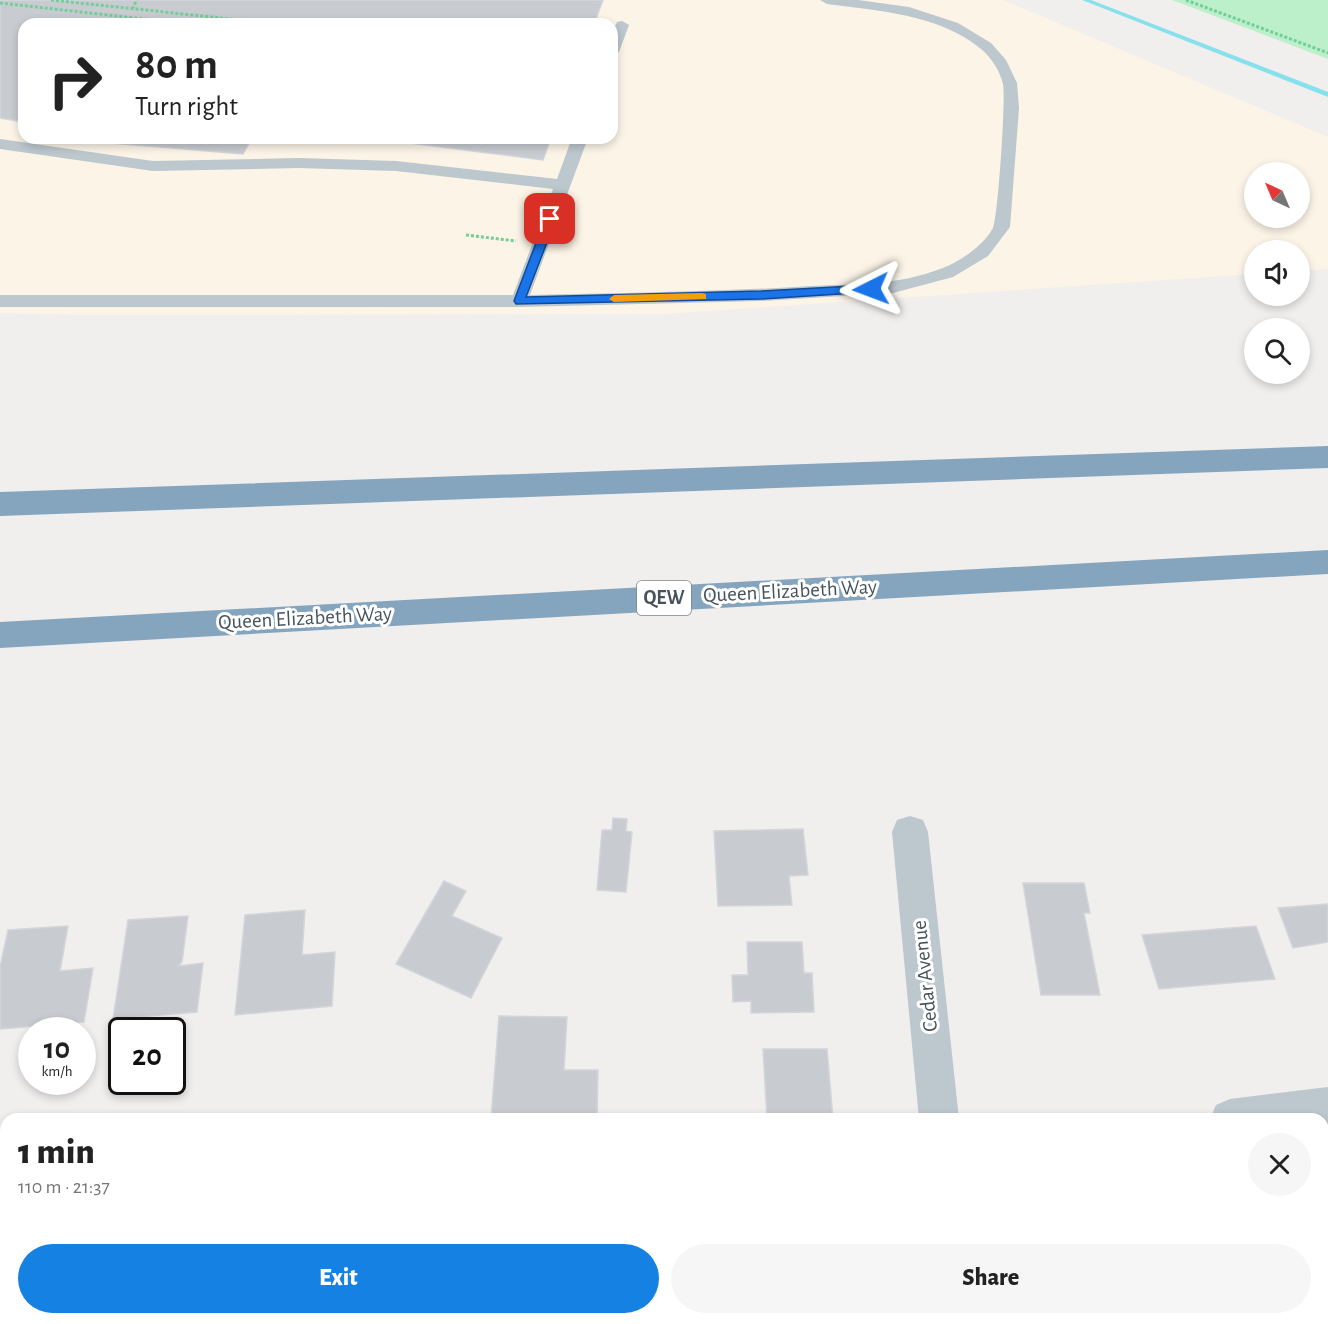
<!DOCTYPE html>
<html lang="en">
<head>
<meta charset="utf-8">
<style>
  body { margin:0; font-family:"Alegreya Sans",sans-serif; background:#f6f6f6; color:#222; height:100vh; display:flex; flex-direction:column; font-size:22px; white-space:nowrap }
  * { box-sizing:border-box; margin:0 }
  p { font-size:20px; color:#767676 }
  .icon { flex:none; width:33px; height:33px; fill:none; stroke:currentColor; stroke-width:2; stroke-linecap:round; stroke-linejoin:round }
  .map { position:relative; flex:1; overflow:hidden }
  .panel { position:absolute; left:0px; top:1113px; width:1329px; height:212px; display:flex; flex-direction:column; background:#fff; border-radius:18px 18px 0 0; box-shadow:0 3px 9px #0003 }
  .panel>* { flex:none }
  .top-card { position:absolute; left:18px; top:18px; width:600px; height:126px; border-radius:18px; box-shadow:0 3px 9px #0003; background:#fff; color:#222; overflow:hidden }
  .needle { width:39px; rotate:316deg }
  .controls { position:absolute; left:1244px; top:162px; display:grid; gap:12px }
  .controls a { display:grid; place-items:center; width:66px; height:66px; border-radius:50%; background:#fff; box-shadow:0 3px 9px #0003; font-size:30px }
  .speed { position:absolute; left:18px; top:1017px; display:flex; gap:12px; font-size:30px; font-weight:700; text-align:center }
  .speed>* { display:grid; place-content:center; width:78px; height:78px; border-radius:50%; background:#fff; box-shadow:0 3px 9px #0003; line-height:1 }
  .speed small { font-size:15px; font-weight:400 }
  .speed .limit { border:3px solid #111; border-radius:9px; background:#fff; color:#111 }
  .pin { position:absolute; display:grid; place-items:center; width:51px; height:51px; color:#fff; margin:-26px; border-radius:12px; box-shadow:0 3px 9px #0006 }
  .me { position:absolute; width:66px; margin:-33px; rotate:267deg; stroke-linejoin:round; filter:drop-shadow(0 0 4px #0008) }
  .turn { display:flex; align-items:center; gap:21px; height:126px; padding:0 18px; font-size:27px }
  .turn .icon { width:78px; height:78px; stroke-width:2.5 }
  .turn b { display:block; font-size:42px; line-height:51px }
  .round { display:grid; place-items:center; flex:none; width:63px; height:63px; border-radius:32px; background:#f6f6f6 }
  .summary { display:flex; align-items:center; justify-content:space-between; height:102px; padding:0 18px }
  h1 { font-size:36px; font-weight:800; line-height:45px }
  .action { display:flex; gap:12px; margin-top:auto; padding:12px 18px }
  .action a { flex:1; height:69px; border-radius:36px; background:#1581e3; color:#fff; font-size:24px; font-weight:800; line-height:69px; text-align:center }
  .action a+a { background:#f6f6f6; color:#222 }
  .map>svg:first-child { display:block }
  .commercial { fill:#fcf4e7; fill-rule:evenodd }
  .green { fill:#bbf0cb }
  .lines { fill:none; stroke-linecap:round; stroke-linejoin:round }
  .stream { fill:#87e1ed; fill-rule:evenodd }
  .building { fill:#c8ccd1; stroke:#d2d5da; stroke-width:1.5 }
  .path { stroke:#73ce99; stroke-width:3; stroke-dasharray:3 2; stroke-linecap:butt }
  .service { fill:#bcc7ce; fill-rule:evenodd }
  .minor { fill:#bcc7ce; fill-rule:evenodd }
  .motorway { fill:#85a5be; fill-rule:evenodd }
  .route { fill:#1a73e8; stroke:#114b97; stroke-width:1.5 }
  .slow { fill:#f59e0b }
  .labels { text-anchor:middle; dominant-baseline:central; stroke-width:6; stroke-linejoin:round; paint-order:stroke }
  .shield { fill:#fff; stroke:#7e878d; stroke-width:1.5 }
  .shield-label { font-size:20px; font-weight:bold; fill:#46535c }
  .street-label { font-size:21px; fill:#46535c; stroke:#fff }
</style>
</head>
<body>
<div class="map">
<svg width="1328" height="1324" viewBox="0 0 1328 1324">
  <rect width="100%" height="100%" fill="#f1eeee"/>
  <!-- commercial -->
  <path class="commercial" d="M0,0H1003L1328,137V269L1299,271V250H1254V274L663,314L84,315L0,313ZM24,24H612V138H24ZM1254,172H1299V218H1254Z"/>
  <!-- green -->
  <path class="green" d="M1172,0H1328V59Z"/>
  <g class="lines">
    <!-- stream -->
    <path class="stream" d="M1082,0H1091L1328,92V97Z"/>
  </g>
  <!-- building -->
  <path class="building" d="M0,0H603L594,24H24V122L0,118Z
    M108,138H252L243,154L111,143Z
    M371,138H551L543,160Z
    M613,818L627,819L626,831L632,832L626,892L597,890L602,830H612Z
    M803,829L808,875L789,876L792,905L718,906L714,831Z
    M444,881L466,891L452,916L502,938L471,998L396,964Z
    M1023,883H1084L1090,913H1084L1100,995H1041Z
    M1328,904V942L1293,948L1278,908Z
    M305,910L302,955L335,952L332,1006L235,1015L245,915Z
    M188,916L182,962L178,966L203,963L197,1012L113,1019L128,920Z
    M68,926L60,971L93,968L84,1022L0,1029V967L8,930Z
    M1256,926L1275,979L1159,989L1142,935Z
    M747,942H802L804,973H812L814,1012L751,1013V1001L733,1002L732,975H748Z
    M499,1016L567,1017L564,1070H598L597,1119H491Z
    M763,1049H827L833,1119H767Z
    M1323,1217H1328V1324H1320L1318,1318H1323Z
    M6,1265V1318H47L46,1324H0V1276Z
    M104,1318H221V1324H103Z
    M756,1318H844L845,1324H757Z"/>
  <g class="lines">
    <!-- path -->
    <path class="path" d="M51,0L278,24
      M1186,0L1328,53
      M0,3L189,24
      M132,9L137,0
      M466,235L516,241"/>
    <!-- service -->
    <path class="service" d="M820,0H858L909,7L958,23L991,43L1006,60L1017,83L1019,108L1010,227L988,256L953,277L893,293L761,301L519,307H0V295H513L553,189L396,171L299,168L153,171L0,149V139L153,161L299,158L396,161L557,179L572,138H588L530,295C623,293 717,292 811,286C854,284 899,285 940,269C960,262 983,246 993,228C998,218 1006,97 1003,84C1000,71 991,57 981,49C939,14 879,11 827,4Z
      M622,21L629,25L619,52L612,56V33L617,22Z"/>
    <!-- minor -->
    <path class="minor" d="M910,816L923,820L928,832L959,1119H919L892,832L897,820Z
      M1328,1087V1127L1323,1128V1119H1210L1216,1105L1230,1099Z
      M0,1147H6V1189H0Z
      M334,1318H378V1324H334Z
      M939,1318H983L984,1324H940Z"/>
    <!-- motorway -->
    <path class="motorway" d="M1328,446V468L0,516V492Z
      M1328,550V574L0,648V622Z"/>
  </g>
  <!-- route -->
  <path class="route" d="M550,215L556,219L526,297L761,291L871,285L877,289L871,292L761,299L516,304L514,301L545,219Z"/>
  <!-- slow -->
  <path class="slow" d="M702,293L706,294V299L614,302L609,299L614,295Z"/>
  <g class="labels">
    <!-- shield labels -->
    <rect class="shield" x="637" y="581" width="54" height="34" rx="4.5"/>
    <g class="shield-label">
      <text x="664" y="598">QEW</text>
    </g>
    <!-- street labels -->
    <g class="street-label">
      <text transform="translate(790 591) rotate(-3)">Queen Elizabeth Way</text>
      <text transform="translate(305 618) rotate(-3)">Queen Elizabeth Way</text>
      <text transform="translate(925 976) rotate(-96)">Cedar Avenue</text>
    </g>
  </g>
</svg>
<div class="controls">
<a><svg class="needle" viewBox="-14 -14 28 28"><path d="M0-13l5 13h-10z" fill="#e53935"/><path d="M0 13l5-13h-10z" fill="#767676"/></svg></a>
<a><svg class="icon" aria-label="sound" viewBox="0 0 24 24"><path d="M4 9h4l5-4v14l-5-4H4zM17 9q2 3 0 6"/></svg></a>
<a><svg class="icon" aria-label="search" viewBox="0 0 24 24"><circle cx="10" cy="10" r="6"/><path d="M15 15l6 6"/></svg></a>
</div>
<div class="speed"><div>10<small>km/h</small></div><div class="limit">20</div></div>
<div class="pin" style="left:550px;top:219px;background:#d93025"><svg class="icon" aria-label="arrive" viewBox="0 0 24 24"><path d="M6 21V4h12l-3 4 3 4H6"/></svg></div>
<svg class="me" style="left:871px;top:289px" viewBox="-20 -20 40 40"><path d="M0-17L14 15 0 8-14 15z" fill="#1a73e8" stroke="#fff" stroke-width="4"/></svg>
<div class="top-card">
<div class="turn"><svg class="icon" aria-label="right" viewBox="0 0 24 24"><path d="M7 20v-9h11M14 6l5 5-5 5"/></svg><div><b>80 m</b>Turn right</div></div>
</div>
<section class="panel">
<div class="summary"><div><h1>1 min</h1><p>110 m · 21:37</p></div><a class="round"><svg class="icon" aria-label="close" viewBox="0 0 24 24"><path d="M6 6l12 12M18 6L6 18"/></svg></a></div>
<div class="action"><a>Exit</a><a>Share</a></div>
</section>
</div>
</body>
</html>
